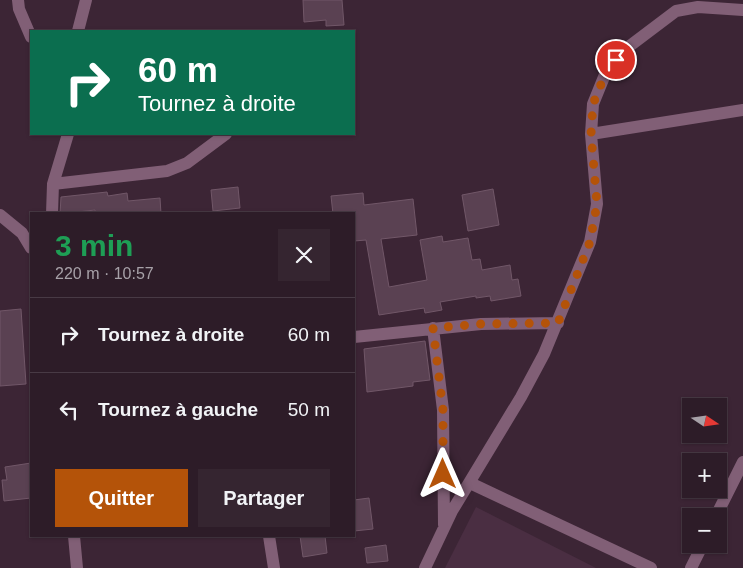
<!DOCTYPE html>
<html lang="fr">
<head>
<meta charset="utf-8">
<style>
  body { margin:0; font-family:Arial,sans-serif; background:#352530; color:#f1f3f6; height:100vh; display:flex; flex-direction:column; font-size:19px; white-space:nowrap }
  * { box-sizing:border-box; margin:0 }
  p { font-size:16px; color:#a7a1a8 }
  .icon { flex:none; width:28px; height:28px; fill:none; stroke:currentColor; stroke-width:2; stroke-linecap:round; stroke-linejoin:round }
  .map { position:relative; flex:1; overflow:hidden }
  .sheet { position:absolute; left:30px; top:212px; width:325px; height:325px; display:flex; flex-direction:column; background:#2d1c28; border-radius:0px; box-shadow:0 1px 4px #0004,0 0 0 1px #483a45 }
  .sheet>* { flex:none }
  .guide { position:absolute; left:30px; top:30px; width:325px; height:105px; border-radius:0px; box-shadow:0 1px 4px #0004,0 0 0 1px #483a45; background:#0b6e4f; color:#fff; overflow:hidden }
  .needle { width:32px; rotate:103deg }
  .tools { position:absolute; left:682px; top:398px; display:grid; gap:10px }
  .tools a { display:grid; place-items:center; width:45px; height:45px; border-radius:0px; background:#2d1c28; box-shadow:0 1px 4px #0004,0 0 0 1px #483a45; font-size:25px }
  .pin { position:absolute; display:grid; place-items:center; width:42px; height:42px; color:#fff; margin:-21px; border:2px solid #fff; border-radius:50%; box-shadow:0 1px 5px #0007 }
  .me { position:absolute; width:55px; margin:-28px; rotate:0deg; stroke-linejoin:round; filter:drop-shadow(0 0 4px #0008) }
  .turn { display:flex; align-items:center; gap:18px; height:105px; padding:0 25px; font-size:22px }
  .turn .icon { width:65px; height:65px; stroke-width:2.5 }
  .turn b { display:block; font-size:35px; line-height:42px }
  .round { display:grid; place-items:center; flex:none; width:52px; height:52px; border-radius:0px; background:#352530 }
  .summary { display:flex; align-items:center; justify-content:space-between; height:85px; padding:0 25px }
  h1 { font-size:30px; font-weight:600; line-height:38px; color:#1e9e55 }
  .primary-button { display:flex; gap:10px; margin-top:auto; padding:10px 25px }
  .primary-button a { flex:1; height:58px; border-radius:0px; background:#b45309; color:#fff; font-size:20px; font-weight:600; line-height:58px; text-align:center }
  .primary-button a+a { background:#352530; color:#f1f3f6 }
  ul { padding:0; list-style:none }
  li { display:flex; align-items:center; gap:15px; height:75px; padding:0 25px; border-top:1px solid #483a45 }
  li div { flex:1 }
  li b { display:block; font-size:19px }
  li em { font-style:normal }
  .map>svg:first-child { display:block }
  .built { fill:#4a2e42 }
  .building { fill:#5a4152; stroke:#715768 }
  .lines { fill:none; stroke-linecap:round; stroke-linejoin:round }
  .minor { stroke:#815f76; stroke-width:12 }
  .route { stroke:#b45309; stroke-width:9; stroke-dasharray:0 16.2 }
</style>
</head>
<body>
<div class="map">
<svg width="743" height="568" viewBox="0 0 743 568">
  <rect width="100%" height="100%" fill="#3c2535"/>
  <!-- built -->
  <path class="built" d="M476,507L596,568H445Z"/>
  <!-- building -->
  <path class="building" d="M303,0H342L344,25L326,26V20L304,22Z
    M238,187L240,208L213,211L211,190Z
    M493,189L499,225L468,231L462,195Z
    M107,192L108,196L127,193L128,201L160,198L161,214H95V210L60,214L61,197Z
    M363,193L364,205L413,199L417,235L381,239L389,287L427,280L420,240L442,236L443,242L468,238L472,260L480,259L482,270L510,265L512,280L518,279L521,296L491,301L490,296L476,298V296L440,302L442,310L425,313L424,308L379,315L366,240L354,241V214H333L331,196Z
    M21,309L26,384L0,386V311Z
    M425,341L430,380L413,382V386L367,392L364,349Z
    M31,463V498L4,501L2,480H7L5,467Z
    M369,498L373,529L354,531V500Z
    M300,536H325L327,553L303,557Z
    M386,545L388,561L367,563L365,548Z"/>
  <g class="lines">
    <!-- minor -->
    <path class="minor" d="M18,0L19,9L31,37
      M78,31L86,0
      M591,134L743,110
      M53,184L167,171L187,163L226,134
      M52,214L53,184L68,134
      M0,215L22,233L31,248
      M433,328L443,410L444,525
      M354,337L481,324L558,323
      M470,483L651,568
      M716,516L743,462
      M74,536L77,568
      M269,536L274,568
      M425,568L452,511L521,397L544,354L590,242L597,204L591,134L593,104L606,72L627,48L676,11L698,7L743,10
      M691,568L703,544"/>
  </g>
  <g class="lines">
    <!-- route -->
    <path class="route" d="M443,474V410L433,328L481,324L558,323L590,242L597,204L591,134L593,104L606,72L616,60"/>
  </g>
</svg>
<div class="tools">
<a><svg class="needle" viewBox="-14 -14 28 28"><path d="M0-13l5 13h-10z" fill="#e53935"/><path d="M0 13l5-13h-10z" fill="#a7a1a8"/></svg></a>
<a>+</a>
<a>−</a>
</div>
<div class="pin" style="left:616px;top:60px;background:#d93025"><svg class="icon" aria-label="arrive" viewBox="0 0 24 24"><path d="M6 21V4h12l-3 4 3 4H6"/></svg></div>
<svg class="me" style="left:443px;top:474px" viewBox="-20 -20 40 40"><path d="M0-17L14 15 0 8-14 15z" fill="#b45309" stroke="#fff" stroke-width="4"/></svg>
<div class="guide">
<div class="turn"><svg class="icon" aria-label="right" viewBox="0 0 24 24"><path d="M7 20v-9h11M14 6l5 5-5 5"/></svg><div><b>60 m</b>Tournez à droite</div></div>
</div>
<section class="sheet">
<div class="summary"><div><h1>3 min</h1><p>220 m · 10:57</p></div><a class="round"><svg class="icon" aria-label="close" viewBox="0 0 24 24"><path d="M6 6l12 12M18 6L6 18"/></svg></a></div>
<ul>
<li><svg class="icon" aria-label="right" viewBox="0 0 24 24"><path d="M7 20v-9h11M14 6l5 5-5 5"/></svg><div><b>Tournez à droite</b></div><em>60 m</em></li>
<li><svg class="icon" aria-label="left" viewBox="0 0 24 24"><path d="M17 20v-9H6M10 6l-5 5 5 5"/></svg><div><b>Tournez à gauche</b></div><em>50 m</em></li>
</ul>
<div class="primary-button"><a>Quitter</a><a>Partager</a></div>
</section>
</div>
</body>
</html>
